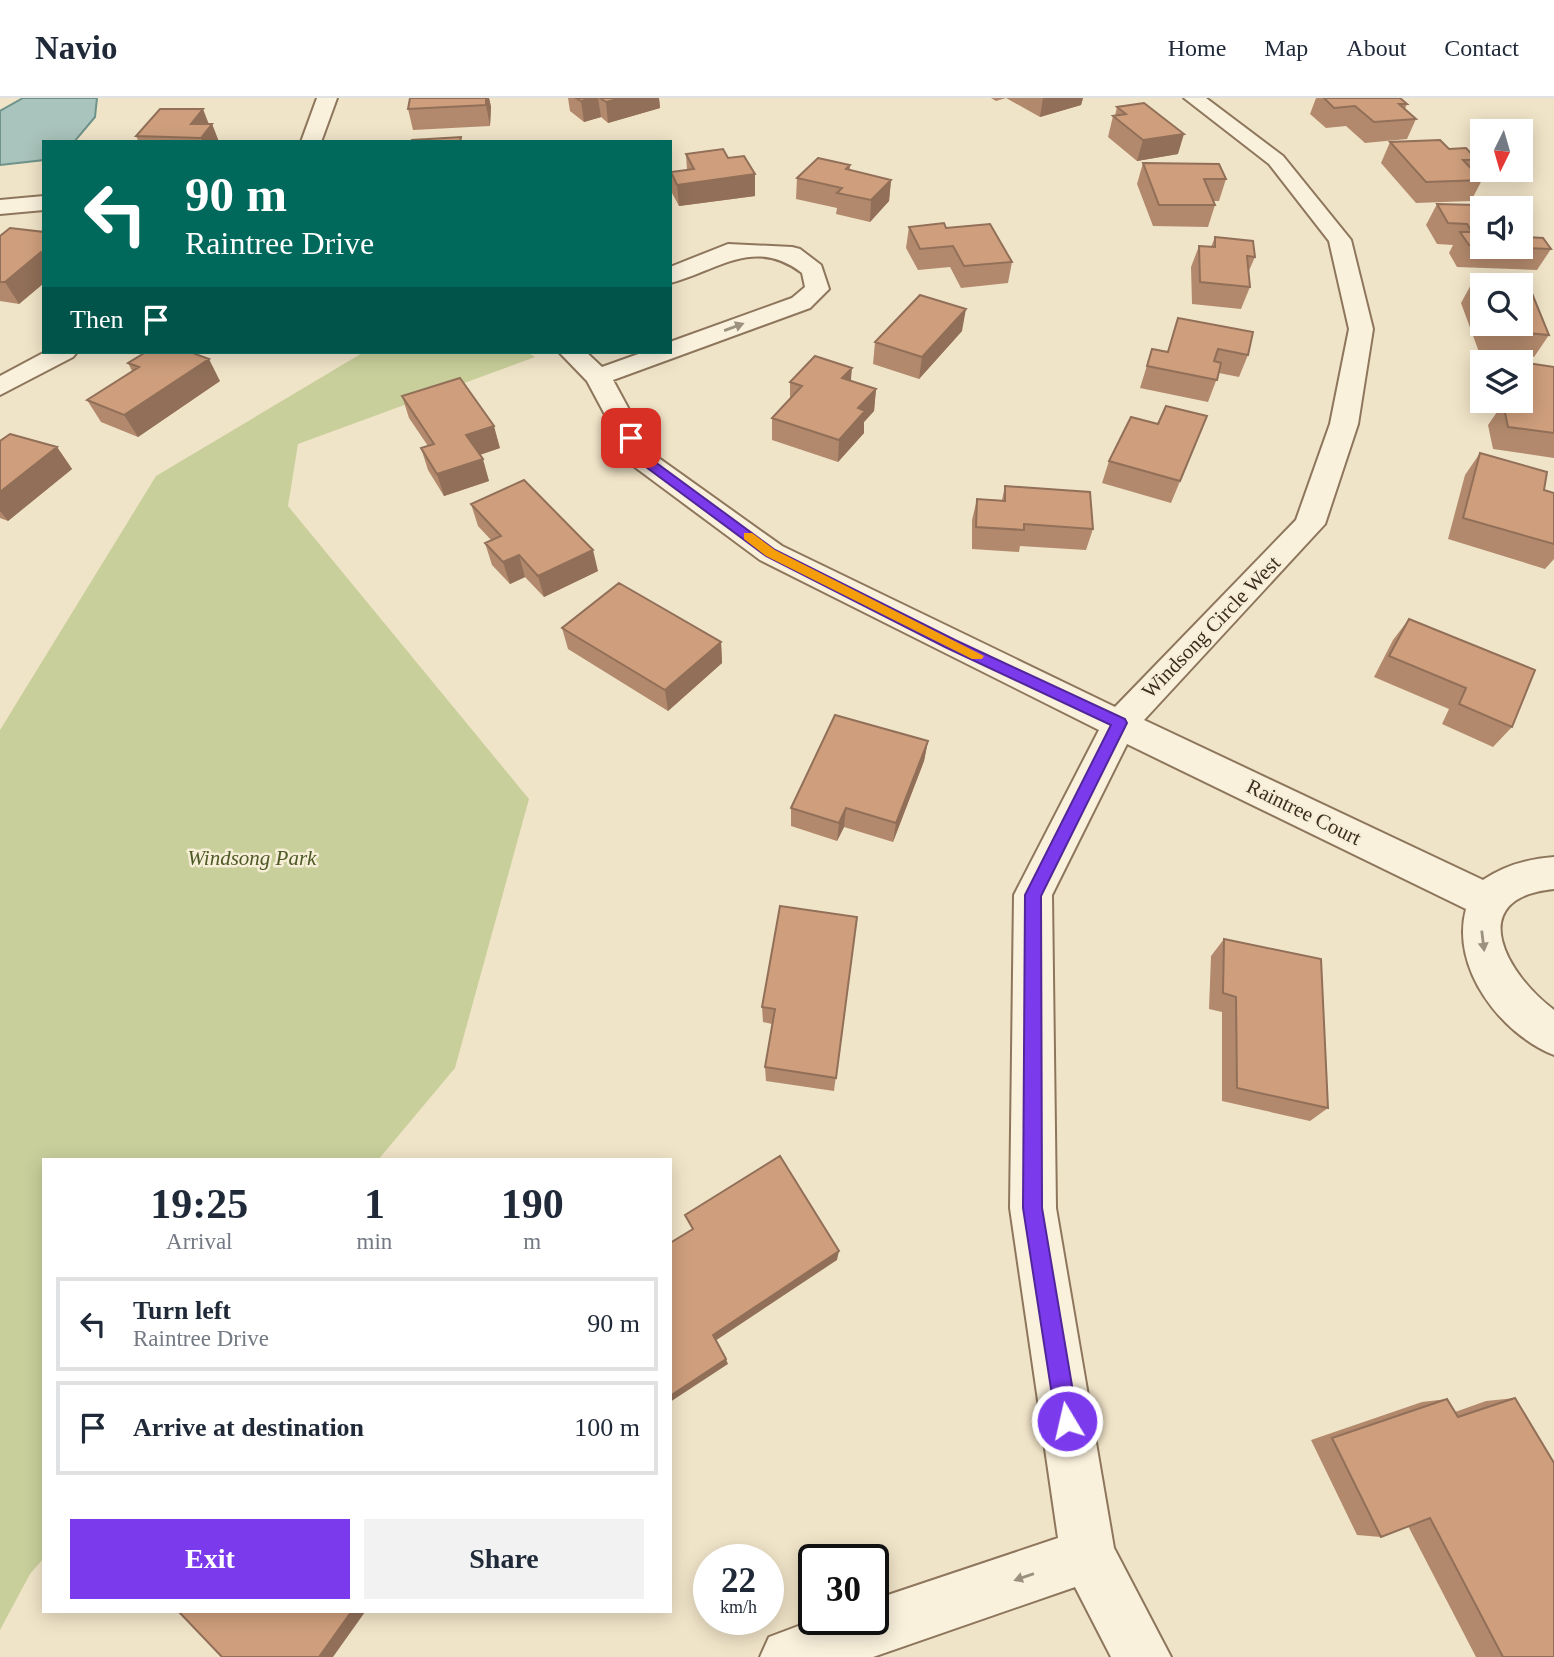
<!DOCTYPE html>
<html lang="en">
<head>
<meta charset="utf-8">
<style>
  body { margin:0; font-family:"Times New Roman",serif; background:#f2f2f3; color:#1f2937; height:100vh; display:flex; flex-direction:column; font-size:26px; white-space:nowrap }
  * { box-sizing:border-box; margin:0 }
  p { font-size:23px; color:#747a83 }
  .icon { flex:none; width:38px; height:38px; fill:none; stroke:currentColor; stroke-width:2; stroke-linecap:round; stroke-linejoin:round }
  .map { position:relative; flex:1; overflow:hidden }
  .panel { position:absolute; left:42px; top:1060px; width:630px; height:455px; display:flex; flex-direction:column; background:#fff; border-radius:0px; box-shadow:0 4px 18px #0003 }
  .panel>* { flex:none }
  .banner { position:absolute; left:42px; top:42px; width:630px; height:214px; border-radius:0px; box-shadow:0 4px 18px #0003; background:#00695c; color:#fff; overflow:hidden }
  .needle { width:46px; rotate:185deg }
  .buttons { position:absolute; left:1470px; top:21px; display:grid; gap:14px }
  .buttons a { display:grid; place-items:center; width:63px; height:63px; border-radius:0px; background:#fff; box-shadow:0 4px 18px #0003; font-size:35px }
  .speed { position:absolute; left:693px; top:1446px; display:flex; gap:14px; font-size:35px; font-weight:700; text-align:center }
  .speed>* { display:grid; place-content:center; width:91px; height:91px; border-radius:50%; background:#fff; box-shadow:0 4px 18px #0003; line-height:1 }
  .speed small { font-size:18px; font-weight:400 }
  .speed .limit { border:4px solid #111; border-radius:10px; background:#fff; color:#111 }
  .pin { position:absolute; display:grid; place-items:center; width:60px; height:60px; color:#fff; margin:-30px; border-radius:14px; box-shadow:0 4px 10px #0006 }
  .me { position:absolute; width:77px; margin:-38px; rotate:351deg; stroke-linejoin:round; filter:drop-shadow(0 0 5px #0008) }
  .turn { display:flex; align-items:center; gap:24px; height:147px; padding:0 28px; font-size:32px }
  .turn .icon { width:91px; height:91px; stroke-width:2.5 }
  .turn b { display:block; font-size:49px; line-height:60px }
  .then { display:flex; align-items:center; height:66px; padding:0 28px; background:#0003; gap:14px; font-size:26px }
  .eta { display:flex; justify-content:space-evenly; align-items:center; height:119px; text-align:center }
  .eta b { font-size:42px; font-weight:700; line-height:49px }
  .primary-button { display:flex; gap:14px; margin-top:auto; padding:14px 28px }
  .primary-button a { flex:1; height:80px; border-radius:0px; background:#7c3aed; color:#fff; font-size:28px; font-weight:700; line-height:80px; text-align:center }
  .primary-button a+a { background:#f2f2f3; color:#1f2937 }
  ul { padding:0; list-style:none }
  li { display:flex; align-items:center; gap:21px; height:94px; margin:0 14px 10px; padding:0 14px; border:4px solid #e0e1e3; border-radius:0px }
  li div { flex:1 }
  li b { display:block; font-size:26px }
  li em { font-style:normal }
  header { display:flex; align-items:center; gap:42px; box-sizing:border-box; height:98px; padding:0 35px; background:#fff; border-bottom:2px solid #e0e1e3 }
  header strong { font-size:33px }
  nav { display:flex; gap:38px; margin-inline-start:auto; font-size:24px }
  .map>svg:first-child { display:block }
  .green { fill:#c9cf9b }
  .water { fill:#a9c4bc; stroke:#6f938a; stroke-width:2 }
  .lines { fill:none; stroke-linecap:round; stroke-linejoin:round }
  .minor-casing { stroke:#8d765c; stroke-width:4 }
  .minor { fill:#faf1dc; fill-rule:evenodd }
  .wall { fill:#b2896c }
  .shaded-wall { fill:#916f58 }
  .building { fill:#cf9f7d; stroke:#916f58; stroke-width:2 }
  .oneway { fill:#9c907e }
  .route { fill:#7c3aed; stroke:#51269a; stroke-width:2 }
  .slow { fill:#f59e0b }
  .labels { text-anchor:middle; dominant-baseline:central; stroke-width:5; stroke-linejoin:round; paint-order:stroke }
  .street-label { font-size:21px; fill:#3d2e20; stroke:#f7eed8 }
  .park-label { font-size:21px; font-style:italic; fill:#4d5a26; stroke:#f7eed8 }
</style>
</head>
<body>
<header>
<strong>Navio</strong>
<nav><a>Home</a><a>Map</a><a>About</a><a>Contact</a></nav>
</header>
<div class="map">
<svg width="1554" height="1559" viewBox="0 0 1554 1559">
  <rect width="100%" height="100%" fill="#f0e4c8"/>
  <!-- green -->
  <path class="green" d="M364,254H527L535,259L298,346L288,408L529,701L455,970L378,1062H44V1460L30,1476L0,1532V632L156,378Z"/>
  <!-- water -->
  <path class="water" d="M23,0H97L95,19L74,44H44V62L0,67V13Z"/>
  <g class="lines">
    <!-- minor casing -->
    <g class="minor-casing">
      <path id="minor" d="M317,0H337L321,44H301Z
        M1184,0H1206L1283,58L1351,142L1373,231L1358,326L1325,426L1144,622L1483,782C1505,767 1528,761 1554,759V791C1462,800 1507,877 1554,912V957C1501,936 1450,870 1466,811L1127,646L1052,797L1056,1110L1114,1450L1171,1559H1111L1075,1489L873,1559H760L769,1539L817,1521H873V1502L1058,1440L1010,1110L1014,797L1099,632L760,462L632,367L587,283L559,254H586L602,269L644,254H670V244L792,200L805,189L802,175C754,138 717,173 670,185V169L728,146L792,149L800,151L821,167L829,191L810,210L613,282L653,356L782,448L1115,609L1296,422L1330,326L1349,231L1329,143L1269,66Z
        M44,98V112L0,116V102Z
        M45,254H77L73,259L0,297V278Z"/>
    </g>
    <!-- minor -->
    <use href="#minor" class="minor"/>
  </g>
  <!-- wall -->
  <path class="wall" d="M489,0L491,9L490,28L413,32L408,11Z
    M568,0H659L660,10L608,25L601,19L584,24L570,13Z
    M991,0H1083L1081,7L1040,19L1006,0L996,3Z
    M1316,0H1400L1407,6L1405,11L1416,21L1407,41L1365,45L1346,28L1326,30L1310,16Z
    M1117,9L1178,56L1137,63L1108,39L1113,18H1115Z
    M209,26H212L219,44H139L136,38Z
    M1390,44L1449,51L1477,62L1472,72L1482,82L1471,103L1416,105L1381,65Z
    M686,56L728,60L755,76V98L679,108L672,95L671,74L687,72Z
    M1143,65L1226,81L1219,103H1213L1215,107L1208,129L1153,128L1137,86Z
    M850,67V72L891,82L889,103L870,124L836,116L837,110L796,101L797,80Z
    M1437,106L1482,113V149H1521L1527,139L1551,151L1537,172L1457,169L1449,155L1453,147L1437,146L1426,127Z
    M909,129L946,130L1012,164L1008,185L961,190L950,169L918,172L906,150Z
    M44,134V185L19,206L0,203V138Z
    M1215,139L1255,159L1248,175L1250,189L1241,211L1192,206L1191,169L1199,148L1211,149Z
    M1473,183L1482,187V226H1521L1549,237L1534,259L1479,254L1461,205Z
    M1178,220L1248,257L1239,279L1219,275L1208,304L1140,290L1152,251L1167,254Z
    M962,233L919,281L873,266L875,244Z
    M128,265L220,283L138,339L101,324L87,302L132,273Z
    M1554,269V360L1493,351L1488,327L1497,314L1494,303H1521Z
    M851,283L876,291L874,313L864,324V335L838,364L772,342V320L790,301V284Z
    M402,298L500,350L480,357L489,383L444,398L428,372L421,350L428,348L409,320Z
    M1207,318L1171,405L1102,385L1109,363Z
    M0,343L57,349L72,371L8,423L0,420Z
    M1480,355L1544,392L1554,421V461L1545,471L1448,441L1465,377Z
    M1005,388L1093,431L1086,452L1020,448L1019,454L972,451V422L977,401L1002,402Z
    M471,406L598,473L544,499L525,479L510,486L492,467L485,445L491,442L478,428Z
    M1409,521L1512,629L1493,649L1442,626L1449,611L1374,579L1393,542Z
    M562,530L721,544L722,565L668,613L568,551Z
    M928,643L924,663L893,744L844,729L837,743L791,728V710Z
    M857,819L834,993L766,983L765,969L772,926L763,924L762,909Z
    M1224,841L1328,1010L1310,1023L1222,1003V914L1209,911L1211,858Z
    M1515,1300L1554,1559H1476L1408,1428L1381,1439L1357,1437L1311,1342L1422,1304L1447,1301L1455,1314L1486,1303Z"/>
  <!-- shaded-wall -->
  <path class="shaded-wall" d="M486,0H489L491,9L490,28L486,7Z
    M593,0H598L601,19L584,24L581,3Z
    M621,0H659L660,10L608,25L606,4Z
    M1043,0H1083L1081,7L1040,19Z
    M203,11L210,29L212,26L219,44H203L201,40L191,26Z
    M1184,36L1178,56L1137,63L1143,42Z
    M755,76V98L679,108L677,87Z
    M891,82L889,103L870,124L871,102Z
    M41,154L44,158V185L19,206L5,184Z
    M966,211L962,233L919,281L922,259Z
    M209,261L220,283L138,339L124,317Z
    M852,270L850,292L842,280Z
    M876,291L874,313L864,324V335L838,364L839,342L858,310Z
    M494,328L500,350L473,359L466,337Z
    M57,349L72,371L8,423L0,413V394Z
    M483,361L489,383L444,398L437,376Z
    M593,452L598,473L544,499L538,478Z
    M519,457L525,479L510,486L503,464Z
    M721,544L722,565L668,613L665,592Z
    M928,643L924,663L893,744L896,725Z
    M846,710L844,729L837,743L839,725Z
    M839,1153L837,1162L715,1243L713,1237Z
    M726,1261L728,1266L670,1304V1298Z
    M351,1514H365L333,1559H319Z"/>
  <!-- building -->
  <path class="building" d="M410,0H486V7L408,11Z
    M576,0H593L581,3Z
    M600,0H621L606,4Z
    M1324,0H1400L1407,6H1399L1416,21L1374,24L1355,8L1334,10Z
    M1144,5L1184,36L1143,42L1113,18L1126,16L1117,9Z
    M160,11H203L191,26H212L201,40L136,38Z
    M461,39L460,44H411L412,42Z
    M1440,42L1449,51L1466,50L1477,62H1463L1482,82L1426,84L1390,44Z
    M723,51L728,60L744,58L755,76L677,87L671,74L694,71L686,56Z
    M818,60L850,67L846,71L891,82L871,102L837,95L842,90L797,80Z
    M1143,65L1219,66L1226,81H1204L1215,107H1159Z
    M1437,106L1476,107L1479,113H1482V148L1469,147L1460,134H1472L1467,126L1448,125Z
    M944,125L946,130L990,126L1012,164L964,168L953,148L920,151L909,129Z
    M10,130L44,134V155L41,154L5,184H0V138Z
    M1521,130L1527,139L1543,140L1551,151L1501,149H1521Z
    M1215,139L1253,143L1255,159L1247,158L1250,189L1200,184L1199,148L1215,149Z
    M1473,183L1518,187H1482V206Z
    M1521,187L1529,188L1549,237L1492,232L1490,226H1521Z
    M920,197L966,211L922,259L875,244Z
    M1178,220L1253,234L1248,257L1218,251L1214,263L1221,265L1217,282L1147,268L1152,251L1168,254Z
    M146,254H190L209,261L124,317L87,302L139,269L128,265Z
    M815,258L852,270L842,280L876,291L858,310L865,313L839,342L772,320L802,288L790,284Z
    M1521,264L1554,269V335L1508,329L1503,305L1515,307L1514,303H1521Z
    M460,280L494,328L466,337L483,361L437,376L421,350L434,346L402,298Z
    M1166,308L1207,318L1180,383L1109,363L1131,319L1158,326Z
    M10,336L57,349L0,394V343Z
    M1480,355L1547,374L1544,392L1554,395V446L1463,420Z
    M524,382L593,452L538,478L519,457L503,464L485,445L501,438L471,406Z
    M1005,388L1090,394L1093,431L1024,426V432L976,429L977,401L1005,403Z
    M619,485L721,544L665,592L562,530Z
    M1409,521L1535,572L1512,629L1459,606L1466,590L1389,558Z
    M835,617L928,643L896,725L846,710L839,725L791,710Z
    M780,808L857,819L836,980L765,969L775,911L762,909Z
    M1224,841L1321,861L1328,1010L1237,990L1236,899L1223,895Z
    M780,1058L839,1153L713,1237L726,1261L670,1298V1145L693,1131L685,1117Z
    M1515,1300L1554,1365V1559H1503L1430,1420L1381,1439L1332,1340L1447,1301L1458,1319Z
    M179,1514H351L319,1559H222Z"/>
  <!-- one-way arrows -->
  <defs><path id="oneway-solid" d="M-6-.8H1V-3.2L6.5 0L1 3.2V.8H-6Z" transform="scale(1.75)"/></defs>
  <g class="oneway">
    <use href="#oneway-solid" transform="translate(734 229) rotate(-20)"/>
    <use href="#oneway-solid" transform="translate(1483 843) rotate(83)"/>
    <use href="#oneway-solid" transform="translate(1024 1479) rotate(161)"/>
  </g>
  <!-- route -->
  <path class="route" d="M627,338H635L647,358L775,452L955,542L1125,621L1127,625L1041,798L1042,1110L1078,1323L1074,1331L1067,1334L1059,1331L1056,1323L1023,1110L1025,797L1111,627L945,549L766,458L638,363L625,340Z"/>
  <!-- slow -->
  <path class="slow" d="M744,435H752L775,452L984,558L982,561H972L766,458L744,441Z"/>
  <g class="labels">
    <!-- street labels -->
    <g class="street-label">
      <text transform="translate(1211 529) rotate(-46)">Windsong Circle West</text>
      <text transform="translate(1304 714) rotate(26)">Raintree Court</text>
    </g>
    <!-- park labels -->
    <g class="park-label">
      <text x="252" y="760">Windsong Park</text>
    </g>
  </g>
</svg>
<div class="buttons">
<a><svg class="needle" viewBox="-14 -14 28 28"><path d="M0-13l5 13h-10z" fill="#e53935"/><path d="M0 13l5-13h-10z" fill="#747a83"/></svg></a>
<a><svg class="icon" aria-label="sound" viewBox="0 0 24 24"><path d="M4 9h4l5-4v14l-5-4H4zM17 9q2 3 0 6"/></svg></a>
<a><svg class="icon" aria-label="search" viewBox="0 0 24 24"><circle cx="10" cy="10" r="6"/><path d="M15 15l6 6"/></svg></a>
<a><svg class="icon" aria-label="layers" viewBox="0 0 24 24"><path d="M12 4l9 5-9 5-9-5zM3 14l9 5 9-5"/></svg></a>
</div>
<div class="speed"><div>22<small>km/h</small></div><div class="limit">30</div></div>
<div class="pin" style="left:631px;top:340px;background:#d93025"><svg class="icon" aria-label="arrive" viewBox="0 0 24 24"><path d="M6 21V4h12l-3 4 3 4H6"/></svg></div>
<svg class="me" style="left:1067px;top:1323px" viewBox="-20 -20 40 40"><circle r="17" fill="#7c3aed" stroke="#fff" stroke-width="3"/><path d="M0-11L8 9 0 5-8 9z" fill="#fff"/></svg>
<div class="banner">
<div class="turn"><svg class="icon" aria-label="left" viewBox="0 0 24 24"><path d="M17 20v-9H6M10 6l-5 5 5 5"/></svg><div><b>90 m</b>Raintree Drive</div></div>
<div class="then">Then<svg class="icon" aria-label="arrive" viewBox="0 0 24 24"><path d="M6 21V4h12l-3 4 3 4H6"/></svg></div>
</div>
<section class="panel">
<div class="eta">
<div><b>19:25</b><p>Arrival</p></div>
<div><b>1</b><p>min</p></div>
<div><b>190</b><p>m</p></div>
</div>
<ul>
<li><svg class="icon" aria-label="left" viewBox="0 0 24 24"><path d="M17 20v-9H6M10 6l-5 5 5 5"/></svg><div><b>Turn left</b><p>Raintree Drive</p></div><em>90 m</em></li>
<li><svg class="icon" aria-label="arrive" viewBox="0 0 24 24"><path d="M6 21V4h12l-3 4 3 4H6"/></svg><div><b>Arrive at destination</b></div><em>100 m</em></li>
</ul>
<div class="primary-button"><a>Exit</a><a>Share</a></div>
</section>
</div>
</body>
</html>
